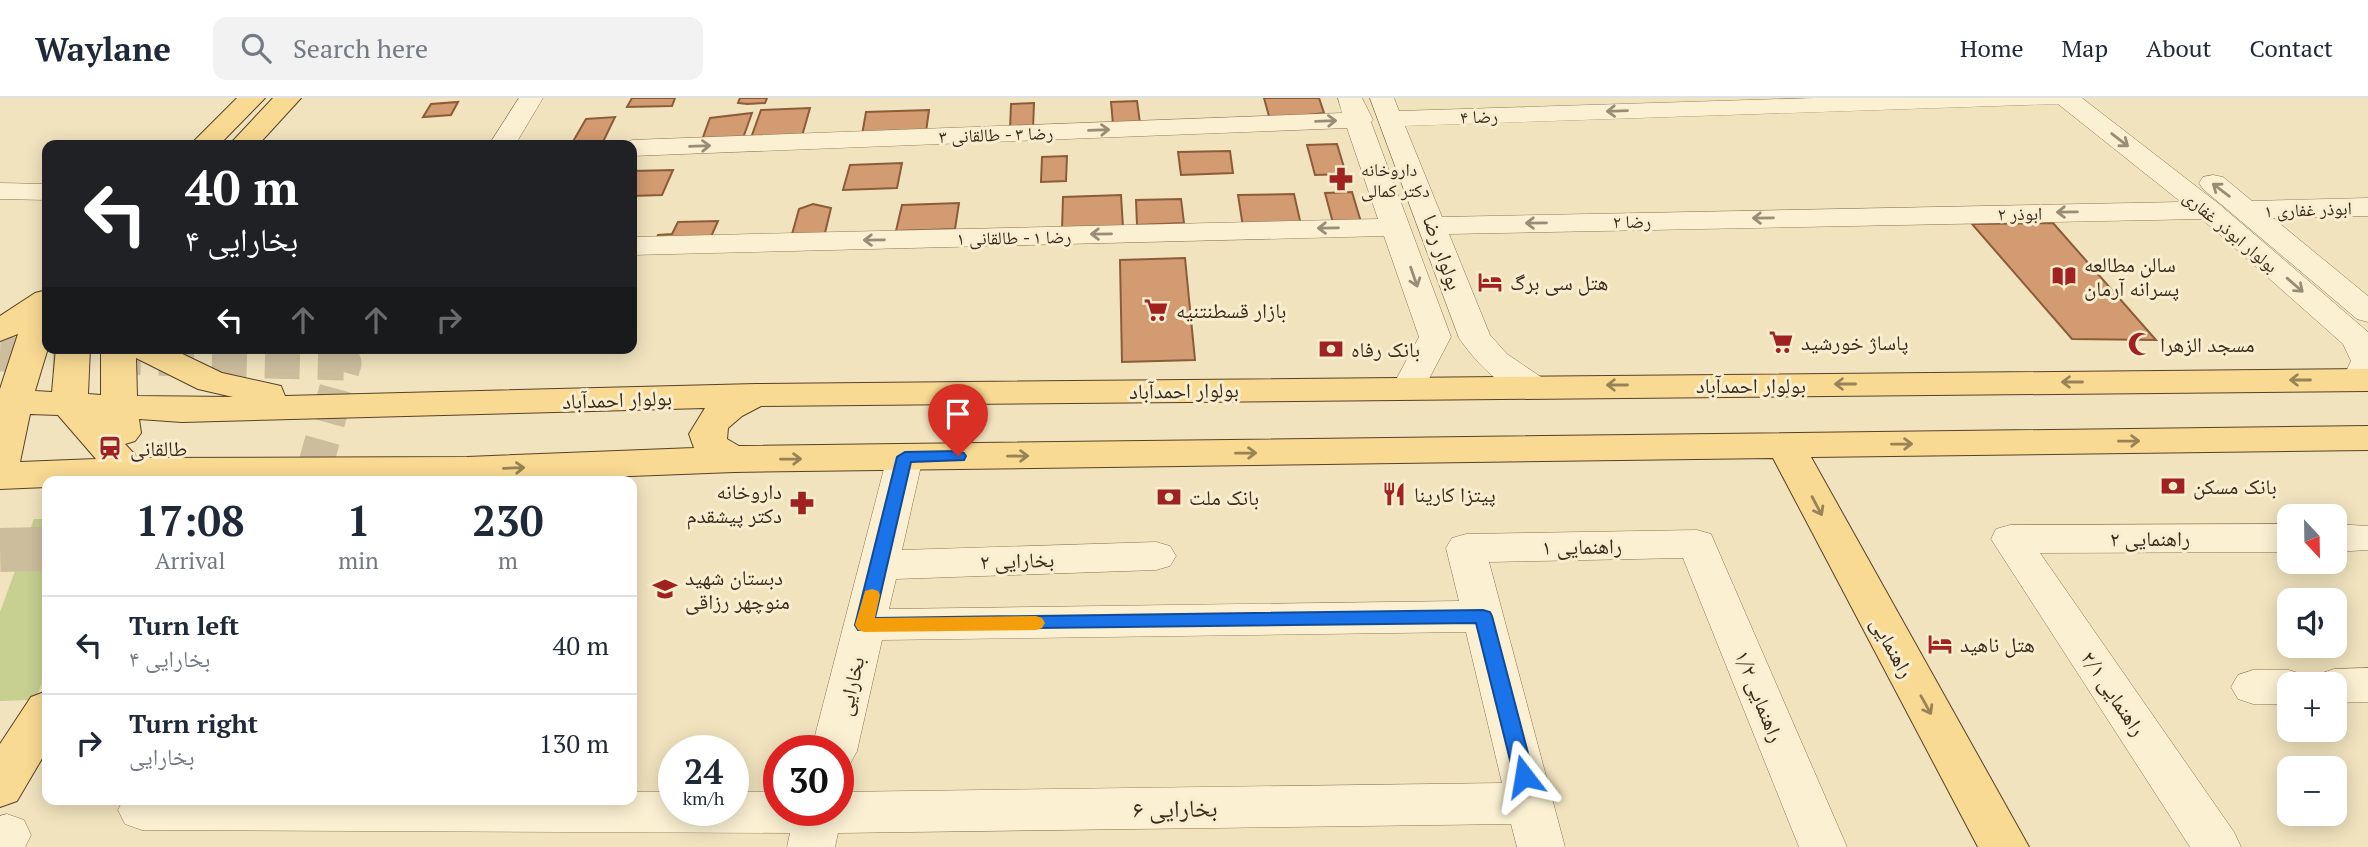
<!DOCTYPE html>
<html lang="en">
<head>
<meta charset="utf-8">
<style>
  body { margin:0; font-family:"PT Serif","Noto Naskh Arabic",serif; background:#f2f2f3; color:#1f2937; height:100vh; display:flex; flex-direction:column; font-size:26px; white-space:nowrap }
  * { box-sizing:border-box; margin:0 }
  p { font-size:23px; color:#747a83 }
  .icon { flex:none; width:38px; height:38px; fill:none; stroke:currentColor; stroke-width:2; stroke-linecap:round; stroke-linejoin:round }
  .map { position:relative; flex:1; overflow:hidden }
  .details { position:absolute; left:42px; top:378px; width:595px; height:329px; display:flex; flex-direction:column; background:#fff; border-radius:14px; box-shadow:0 4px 18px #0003 }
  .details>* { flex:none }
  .guide { position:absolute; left:42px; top:42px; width:595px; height:214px; border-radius:14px; box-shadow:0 4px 18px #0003; background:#202124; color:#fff; overflow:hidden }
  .needle { width:46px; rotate:158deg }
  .fabs { position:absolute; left:2277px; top:406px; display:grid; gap:14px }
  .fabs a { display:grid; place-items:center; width:70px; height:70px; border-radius:14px; background:#fff; box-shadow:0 4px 18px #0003; font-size:35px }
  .speed { position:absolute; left:658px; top:637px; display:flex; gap:14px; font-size:35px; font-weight:700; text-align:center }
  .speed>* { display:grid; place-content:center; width:91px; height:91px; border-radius:50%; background:#fff; box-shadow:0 4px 18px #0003; line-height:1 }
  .speed small { font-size:18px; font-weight:400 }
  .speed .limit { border:10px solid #d22; background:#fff; color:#111 }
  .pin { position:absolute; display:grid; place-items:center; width:60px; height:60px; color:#fff; margin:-72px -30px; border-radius:50% 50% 50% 0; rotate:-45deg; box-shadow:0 0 7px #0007 }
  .pin .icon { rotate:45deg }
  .me { position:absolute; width:77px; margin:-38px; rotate:346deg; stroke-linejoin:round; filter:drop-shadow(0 0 5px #0008) }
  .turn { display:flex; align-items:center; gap:24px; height:147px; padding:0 28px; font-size:32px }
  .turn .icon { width:91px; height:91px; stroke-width:2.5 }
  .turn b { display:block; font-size:49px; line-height:60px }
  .lanes { display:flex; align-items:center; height:66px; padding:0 28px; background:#0003; justify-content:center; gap:35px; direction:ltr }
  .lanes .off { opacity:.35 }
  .eta { display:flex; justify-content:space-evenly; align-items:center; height:119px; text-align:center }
  .eta b { font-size:42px; font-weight:700; line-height:49px }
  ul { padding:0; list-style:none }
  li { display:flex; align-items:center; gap:21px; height:98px; padding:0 28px; border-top:2px solid #e0e1e3 }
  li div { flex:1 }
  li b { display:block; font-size:26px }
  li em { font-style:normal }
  header { display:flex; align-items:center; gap:42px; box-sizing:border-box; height:98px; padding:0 35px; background:#fff; border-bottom:2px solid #e0e1e3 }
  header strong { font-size:33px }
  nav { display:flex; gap:38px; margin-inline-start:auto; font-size:24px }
  .search { width:490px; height:63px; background:#f2f2f3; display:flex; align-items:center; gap:18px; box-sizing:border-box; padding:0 24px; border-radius:14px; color:#747a83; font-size:26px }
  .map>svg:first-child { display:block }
  .green { fill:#c7d091 }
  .building { fill:#d39b71; stroke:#8c5c39; stroke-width:2 }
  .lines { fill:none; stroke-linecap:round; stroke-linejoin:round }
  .minor-tunnel-far1 { stroke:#ccbe9d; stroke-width:35; stroke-dasharray:35 18; stroke-linecap:butt }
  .minor-tunnel { stroke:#ccbe9d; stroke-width:44; stroke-dasharray:44 22; stroke-linecap:butt }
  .minor-casing { stroke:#8b7355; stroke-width:1 }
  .major-casing { stroke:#58402a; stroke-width:2 }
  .minor { fill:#fbf0d2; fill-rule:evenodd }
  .major { fill:#f8da92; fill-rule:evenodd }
  .oneway { stroke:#9a8d76 }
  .oneway2 { stroke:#988256 }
  .route { fill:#1a73e8; stroke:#114b97; stroke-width:2 }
  .slow { fill:#f59e0b }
  .labels { text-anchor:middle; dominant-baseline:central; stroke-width:6; stroke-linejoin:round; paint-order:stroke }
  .far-street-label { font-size:18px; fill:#392a1b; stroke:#f8edce }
  .far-poi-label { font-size:18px; fill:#392a1b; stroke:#f8edce; text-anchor:start }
  .street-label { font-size:21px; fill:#392a1b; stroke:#f8edce }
  .poi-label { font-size:21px; fill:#392a1b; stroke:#f8edce; text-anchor:start }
  .near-street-label { font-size:24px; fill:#392a1b; stroke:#f8edce }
</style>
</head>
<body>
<header>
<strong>Waylane</strong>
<div class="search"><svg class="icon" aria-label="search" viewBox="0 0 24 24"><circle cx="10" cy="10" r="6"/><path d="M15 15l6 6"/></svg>Search here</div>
<nav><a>Home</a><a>Map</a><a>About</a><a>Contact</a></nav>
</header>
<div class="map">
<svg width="2368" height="749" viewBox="0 0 2368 749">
  <rect width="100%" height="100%" fill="#f1e3be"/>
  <!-- green -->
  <path class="green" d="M34,421H47V571L37,598L29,602L0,603V514Z"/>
  <!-- building -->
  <path class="building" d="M632,0H675L672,8L627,9Z
    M740,0H767L765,5L747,6L738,5Z
    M1264,0H1319L1324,15L1270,22Z
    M1137,3L1140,25L1113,26L1111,4Z
    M458,4L451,17L423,19L431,6Z
    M1034,5L1033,31L1010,32L1011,6Z
    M810,10L802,38L751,40L761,12Z
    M929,12L926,34L862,37L866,14Z
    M752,15L743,40L702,42L710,20Z
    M615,19L602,46L571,47L586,21Z
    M1337,46L1346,76L1315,77L1307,47Z
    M1230,53L1233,75L1181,77L1178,54Z
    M1067,58L1066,83L1041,84L1042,59Z
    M902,65L897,90L843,92L850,67Z
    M673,72L662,97L632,98V73Z
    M1352,94L1361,124L1333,125L1325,95Z
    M1294,96L1301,127L1243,129L1238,97Z
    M1121,97L1123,130L1062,132L1063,99Z
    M1181,101L1184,125L1137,127L1136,102Z
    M959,105L955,131L896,133L902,107Z
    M813,106L831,110L824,139L791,140L799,111Z
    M718,123L710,141L655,143L658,137L672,136L678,124Z
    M2053,125L2156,242L2072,241L1972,126Z
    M1185,160L1195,262L1122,264L1120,162Z"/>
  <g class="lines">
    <!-- minor-tunnel-far1 -->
    <path class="minor-tunnel-far1" d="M0,256L344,265L311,383"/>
    <!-- minor-tunnel -->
    <path class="minor-tunnel" d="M0,452L47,451"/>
    <!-- minor casing -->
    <g class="minor-casing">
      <path id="minor" d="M519,0H543L515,47H489Z
        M1338,0H1362L1373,22L1371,24L1451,239L1421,296L1409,300L1397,296L1392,289L1419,239L1384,138L632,157V139L1378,121L1347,30L632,58V47H621L632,42L1342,15Z
        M1370,0H1394L1399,13L1814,0H2082L2219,106L2368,234V290L2359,292L2347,289L2342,282L2351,263L2343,246L2202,121L1449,136L1490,237L1507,256L1544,281L1549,288L1544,295C1511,304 1476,265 1459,240ZM2058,6L2181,104L1442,119L1405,28Z
        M2213,77L2223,79L2252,103L2368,100V118L2273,120L2368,198V224L2357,221L2203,91L2199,85L2203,79Z
        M0,85L47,86V102L0,101Z
        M905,347L918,351L923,359L902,452L1156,444L1170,448L1176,458L1170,468L1156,472L896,481L889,511L1459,503L1446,450L1452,440L1466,436L1697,432L1711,436L1847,749H1799L1683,460L1489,464L1565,749H1517L1511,726L838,735L835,749H787L790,735L142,732L125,726L118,712L123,702H632V694H674V712H733V694H779V712H838V694L1502,685L1466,534L882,542L857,653L850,666L838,670V653H811L887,359L892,351Z
        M2289,426V454L2040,455L2234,734L2241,749H2190L1991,441L1996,431L2010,427Z
        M2334,426L2368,428V452L2334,454Z
        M2368,570V604L2334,605V586H2313L2319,576L2334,571Z
        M2253,572H2289L2304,577L2309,586H2289V606H2253L2238,601L2231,589L2238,577Z
        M7,716L24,722L31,737L25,749H0V718Z"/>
    </g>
    <!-- major casing -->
    <g class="major-casing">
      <path id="major" d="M237,0H265L219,47H190Z
        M273,0H301L258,47H229Z
        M47,192L48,250L35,293L52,294L56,250H90L88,296L101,297V250H170L222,275L281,288L285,298L756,286L2368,271V293L761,308L742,318L728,330L727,341L739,348L2368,328V352L1811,359L2029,749H1978L1773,360L734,374L504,383H47V389L0,391V291L18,236L0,243V218L35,195ZM136,260L198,291L233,299L137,298ZM705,310L689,336L694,350L467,359L138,360L125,346L135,343L141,335L139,321L182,324ZM30,316L58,317L96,361L20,364Z
        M47,593V652L17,703L0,709V646L31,599Z"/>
    </g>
    <!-- minor -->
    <use href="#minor" class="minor"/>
    <!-- major -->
    <use href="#major" class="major"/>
  </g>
  <!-- one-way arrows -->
  <defs><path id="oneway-shaft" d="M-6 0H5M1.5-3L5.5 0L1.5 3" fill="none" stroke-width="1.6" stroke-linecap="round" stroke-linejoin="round" transform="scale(1.75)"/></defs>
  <g class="oneway">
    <use href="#oneway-shaft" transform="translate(1617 13) rotate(178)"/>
    <use href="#oneway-shaft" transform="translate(1326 23) rotate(-2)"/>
    <use href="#oneway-shaft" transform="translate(1099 32) rotate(-2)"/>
    <use href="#oneway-shaft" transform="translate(2120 42) rotate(38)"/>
    <use href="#oneway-shaft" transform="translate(700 48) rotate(-2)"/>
    <use href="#oneway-shaft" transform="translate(2221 92) rotate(-143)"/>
    <use href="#oneway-shaft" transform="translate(2067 114) rotate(179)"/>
    <use href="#oneway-shaft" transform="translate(1763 120) rotate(179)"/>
    <use href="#oneway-shaft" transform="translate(1536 125) rotate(179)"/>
    <use href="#oneway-shaft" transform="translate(1328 130) rotate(179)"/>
    <use href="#oneway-shaft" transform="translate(1101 136) rotate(179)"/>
    <use href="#oneway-shaft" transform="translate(874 142) rotate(179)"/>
    <use href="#oneway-shaft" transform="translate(1414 179) rotate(71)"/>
    <use href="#oneway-shaft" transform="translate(2295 187) rotate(41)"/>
  </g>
  <g class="oneway2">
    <use href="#oneway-shaft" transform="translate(2300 282) rotate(180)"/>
    <use href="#oneway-shaft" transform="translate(2072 284) rotate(180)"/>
    <use href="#oneway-shaft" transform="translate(1845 286) rotate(180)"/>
    <use href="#oneway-shaft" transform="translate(1617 287) rotate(180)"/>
    <use href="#oneway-shaft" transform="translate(2129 343) rotate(-1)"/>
    <use href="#oneway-shaft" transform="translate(1902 346) rotate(-1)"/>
    <use href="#oneway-shaft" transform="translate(1246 355) rotate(-1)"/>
    <use href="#oneway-shaft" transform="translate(1018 358) rotate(-1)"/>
    <use href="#oneway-shaft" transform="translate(791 361) rotate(-1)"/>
    <use href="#oneway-shaft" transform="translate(514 370) rotate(-2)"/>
    <use href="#oneway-shaft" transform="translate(1817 408) rotate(62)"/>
    <use href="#oneway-shaft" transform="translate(1926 607) rotate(61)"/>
  </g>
  <!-- route -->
  <path class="route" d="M958,353L964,355L966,358L964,362L911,364L875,520L1483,512L1490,514L1492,518L1534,678L1531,684L1524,687L1516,684L1514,678L1476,525L858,532L855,527L897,359L905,354Z"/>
  <!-- slow -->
  <path class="slow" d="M872,491L878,493L880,497L875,520L1036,518L1042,520L1045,525L1042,530L1036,532L864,534L858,532L855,527L865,493Z"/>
  <!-- icons -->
  <defs>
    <g id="pharmacy-bare" transform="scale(1.89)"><path d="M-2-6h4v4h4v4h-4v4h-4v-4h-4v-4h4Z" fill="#9f2220" stroke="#f8edce" stroke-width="2.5" paint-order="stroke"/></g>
    <g id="library-bare" transform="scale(1.89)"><path d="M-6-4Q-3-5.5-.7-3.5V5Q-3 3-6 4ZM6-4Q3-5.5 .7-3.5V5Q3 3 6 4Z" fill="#9f2220" stroke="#f8edce" stroke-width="2.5" paint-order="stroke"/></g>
    <g id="hotel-bare" transform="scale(1.89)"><path d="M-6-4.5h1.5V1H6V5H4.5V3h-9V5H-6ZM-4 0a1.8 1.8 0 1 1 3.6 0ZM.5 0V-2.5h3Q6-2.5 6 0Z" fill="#9f2220" stroke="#f8edce" stroke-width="2.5" paint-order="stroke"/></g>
    <g id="supermarket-bare" transform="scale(1.89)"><path d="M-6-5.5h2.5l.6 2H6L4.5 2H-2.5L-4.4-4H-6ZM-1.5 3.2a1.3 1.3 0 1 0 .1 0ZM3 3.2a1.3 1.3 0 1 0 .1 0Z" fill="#9f2220" stroke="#f8edce" stroke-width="2.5" paint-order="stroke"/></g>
    <g id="mosque-bare" transform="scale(1.89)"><path d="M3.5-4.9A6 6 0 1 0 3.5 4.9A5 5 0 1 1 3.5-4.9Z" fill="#9f2220" stroke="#f8edce" stroke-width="2.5" paint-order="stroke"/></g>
    <g id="bank-bare" transform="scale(1.89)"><path d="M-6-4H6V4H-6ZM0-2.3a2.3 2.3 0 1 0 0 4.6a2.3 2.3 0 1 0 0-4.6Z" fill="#9f2220" stroke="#f8edce" stroke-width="2.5" paint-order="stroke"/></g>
    <g id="station-bare" transform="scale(1.89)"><path d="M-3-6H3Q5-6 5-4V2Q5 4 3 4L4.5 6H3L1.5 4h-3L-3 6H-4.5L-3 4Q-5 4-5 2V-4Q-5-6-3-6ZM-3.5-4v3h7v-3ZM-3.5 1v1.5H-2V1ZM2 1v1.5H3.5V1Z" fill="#9f2220" stroke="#f8edce" stroke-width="2.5" paint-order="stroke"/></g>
    <g id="restaurant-bare" transform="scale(1.89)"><path d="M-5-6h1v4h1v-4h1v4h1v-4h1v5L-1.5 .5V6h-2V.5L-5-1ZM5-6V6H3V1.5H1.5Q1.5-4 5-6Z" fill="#9f2220" stroke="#f8edce" stroke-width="2.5" paint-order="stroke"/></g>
    <g id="school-bare" transform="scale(1.89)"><path d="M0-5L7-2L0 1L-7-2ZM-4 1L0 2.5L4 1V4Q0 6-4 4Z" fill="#9f2220" stroke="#f8edce" stroke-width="2.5" paint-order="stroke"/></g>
  </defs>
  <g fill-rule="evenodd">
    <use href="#pharmacy-bare" x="1341" y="81"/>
    <use href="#library-bare" x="2064" y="178"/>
    <use href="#hotel-bare" x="1490" y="184"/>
    <use href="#supermarket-bare" x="1156" y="212"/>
    <use href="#supermarket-bare" x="1781" y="244"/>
    <use href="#mosque-bare" x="2140" y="246"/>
    <use href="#bank-bare" x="1331" y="251"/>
    <use href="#station-bare" x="110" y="350"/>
    <use href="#bank-bare" x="2173" y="388"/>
    <use href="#restaurant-bare" x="1394" y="396"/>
    <use href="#bank-bare" x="1169" y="399"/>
    <use href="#pharmacy-bare" x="802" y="405"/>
    <use href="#school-bare" x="665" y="491"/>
    <use href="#hotel-bare" x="1940" y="546"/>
  </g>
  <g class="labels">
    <!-- far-street labels -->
    <g class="far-street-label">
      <text transform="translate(1479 18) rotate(-2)">رضا ۴</text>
      <text transform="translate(996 36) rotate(-2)">رضا ۳ - طالقانی ۳</text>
      <text transform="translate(2308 111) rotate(-2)">ابوذر غفاری ۱</text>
      <text transform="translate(2020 115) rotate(-1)">ابوذر ۲</text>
      <text transform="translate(1632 123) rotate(-1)">رضا ۲</text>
      <text transform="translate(2231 133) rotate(40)">بولوار ابوذر غفاری</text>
      <text transform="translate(1014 139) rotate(-1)">رضا ۱ - طالقانی ۱</text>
    </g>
    <!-- far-poi labels -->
    <g class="far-poi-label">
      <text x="1361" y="71">داروخانه<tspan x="1361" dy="21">دکتر کمالی</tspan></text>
    </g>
    <!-- street labels -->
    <g class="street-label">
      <text transform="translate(1443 154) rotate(70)">بولوار رضا</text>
      <text x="1751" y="287">بولوار احمدآباد</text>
      <text transform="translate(1184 292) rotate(-1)">بولوار احمدآباد</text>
      <text transform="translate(617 301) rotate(-2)">بولوار احمدآباد</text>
      <text x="2150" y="440">راهنمایی ۲</text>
      <text transform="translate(1582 448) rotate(-1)">راهنمایی ۱</text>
      <text transform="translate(1017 462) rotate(-2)">بخارایی ۲</text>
      <text transform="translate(1893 549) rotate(61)">راهنمایی</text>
      <text transform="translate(850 588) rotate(-77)">بخارایی</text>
      <text transform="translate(2114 595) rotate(56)">راهنمایی ۲/۱</text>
      <text transform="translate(1760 598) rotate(68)">راهنمایی ۱/۲</text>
    </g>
    <!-- poi labels -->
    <g class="poi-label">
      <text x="2084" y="166">سالن مطالعه<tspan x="2084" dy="24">پسرانه آرمان</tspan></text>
      <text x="1510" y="184">هتل سی برگ</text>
      <text x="1176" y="212">بازار قسطنتنیه</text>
      <text x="1801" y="244">پاساژ خورشید</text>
      <text x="2160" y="246">مسجد الزهرا</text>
      <text x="1351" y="251">بانک رفاه</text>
      <text x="130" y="350">طالقانی</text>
      <text x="2193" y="388">بانک مسکن</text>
      <text x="782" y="393" text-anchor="end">داروخانه<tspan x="782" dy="24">دکتر پیشقدم</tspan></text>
      <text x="1414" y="396">پیتزا کارینا</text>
      <text x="1189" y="399">بانک ملت</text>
      <text x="685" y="479">دبستان شهید<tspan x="685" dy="24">منوچهر رزاقی</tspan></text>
      <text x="1960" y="546">هتل ناهید</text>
    </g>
    <!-- near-street labels -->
    <g class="near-street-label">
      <text transform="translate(1175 710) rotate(-1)">بخارایی ۶</text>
    </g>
  </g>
</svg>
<div class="fabs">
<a><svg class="needle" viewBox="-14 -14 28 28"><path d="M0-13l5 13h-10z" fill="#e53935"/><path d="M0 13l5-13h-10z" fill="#747a83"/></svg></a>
<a><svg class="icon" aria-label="sound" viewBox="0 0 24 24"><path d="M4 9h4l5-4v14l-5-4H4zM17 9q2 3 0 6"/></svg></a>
<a>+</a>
<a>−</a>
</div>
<div class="speed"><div>24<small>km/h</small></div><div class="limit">30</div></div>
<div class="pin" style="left:958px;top:358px;background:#d93025"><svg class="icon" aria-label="arrive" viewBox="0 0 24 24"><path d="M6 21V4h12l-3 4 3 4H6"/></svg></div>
<svg class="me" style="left:1524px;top:678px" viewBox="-20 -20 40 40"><path d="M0-17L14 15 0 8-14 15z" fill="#1a73e8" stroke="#fff" stroke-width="4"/></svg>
<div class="guide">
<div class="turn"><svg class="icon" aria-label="left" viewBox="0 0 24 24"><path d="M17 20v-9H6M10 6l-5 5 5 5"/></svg><div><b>40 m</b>بخارایی ۴</div></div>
<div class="lanes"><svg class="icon" aria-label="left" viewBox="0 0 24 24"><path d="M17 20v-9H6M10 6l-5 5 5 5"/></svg><svg class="icon off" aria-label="ahead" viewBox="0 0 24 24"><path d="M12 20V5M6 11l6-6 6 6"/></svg><svg class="icon off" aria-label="ahead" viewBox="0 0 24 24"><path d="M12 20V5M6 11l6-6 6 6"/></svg><svg class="icon off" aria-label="right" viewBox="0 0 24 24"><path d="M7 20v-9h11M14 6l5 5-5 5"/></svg></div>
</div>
<section class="details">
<div class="eta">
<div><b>17:08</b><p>Arrival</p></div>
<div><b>1</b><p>min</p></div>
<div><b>230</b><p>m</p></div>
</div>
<ul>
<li><svg class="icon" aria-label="left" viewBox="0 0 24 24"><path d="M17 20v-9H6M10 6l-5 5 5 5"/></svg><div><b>Turn left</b><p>بخارایی ۴</p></div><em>40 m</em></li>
<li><svg class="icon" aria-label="right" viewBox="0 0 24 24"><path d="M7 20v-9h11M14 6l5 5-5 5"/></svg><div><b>Turn right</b><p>بخارایی</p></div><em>130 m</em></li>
</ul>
</section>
</div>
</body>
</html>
